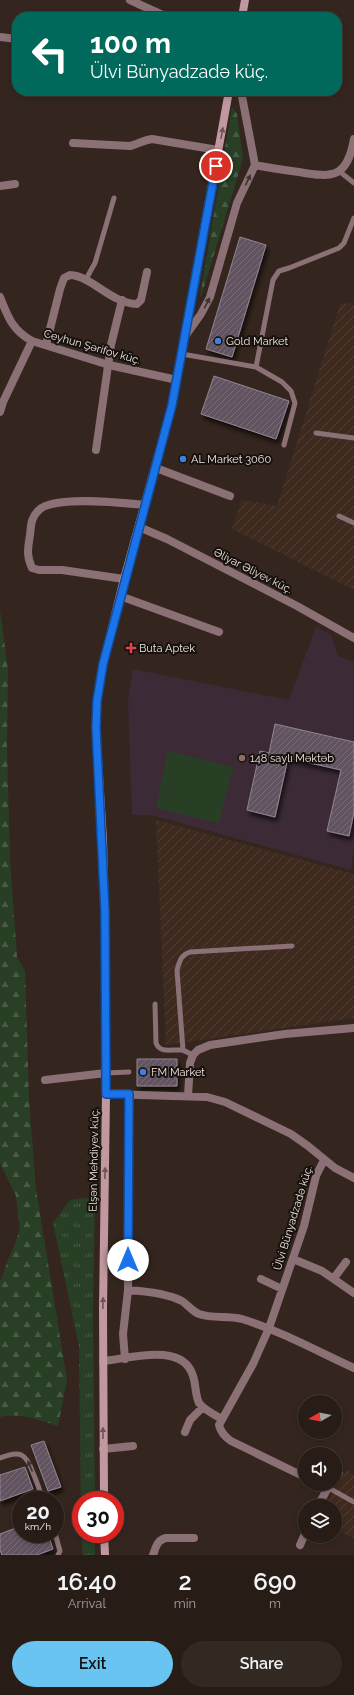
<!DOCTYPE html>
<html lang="en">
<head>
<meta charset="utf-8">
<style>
  body { margin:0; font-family:Raleway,sans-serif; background:#332923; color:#f1f3f6; height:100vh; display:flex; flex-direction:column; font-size:15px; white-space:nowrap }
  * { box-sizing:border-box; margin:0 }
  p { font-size:13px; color:#a4a1a1 }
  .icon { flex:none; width:22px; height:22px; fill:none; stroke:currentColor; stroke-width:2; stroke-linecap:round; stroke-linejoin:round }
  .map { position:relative; height:1555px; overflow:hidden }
  .drawer { display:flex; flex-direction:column; background:#271c16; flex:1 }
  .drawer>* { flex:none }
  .guide { position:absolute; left:12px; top:12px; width:330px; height:84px; border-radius:16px; box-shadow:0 2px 6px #0003,0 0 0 1px #433a35; background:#00695c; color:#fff; overflow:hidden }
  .needle { width:26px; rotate:261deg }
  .buttons { position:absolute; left:298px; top:1395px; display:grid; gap:8px }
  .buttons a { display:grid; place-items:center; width:44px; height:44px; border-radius:50%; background:#271c16; box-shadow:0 2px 6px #0003,0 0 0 1px #433a35; font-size:20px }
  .speed { position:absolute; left:12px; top:1491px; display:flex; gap:8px; font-size:20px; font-weight:700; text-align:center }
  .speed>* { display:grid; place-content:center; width:52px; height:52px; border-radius:50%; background:#271c16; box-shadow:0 2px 6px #0003,0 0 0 1px #433a35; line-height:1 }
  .speed small { font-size:10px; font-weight:400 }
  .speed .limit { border:6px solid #d22; background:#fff; color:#111 }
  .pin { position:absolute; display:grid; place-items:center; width:34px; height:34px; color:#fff; margin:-17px; border:2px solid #fff; border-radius:50%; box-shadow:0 1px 4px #0007 }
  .me { position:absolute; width:44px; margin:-22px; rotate:0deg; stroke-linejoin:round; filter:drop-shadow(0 0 3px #0008) }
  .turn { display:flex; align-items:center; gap:14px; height:84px; padding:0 12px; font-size:18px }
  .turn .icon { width:52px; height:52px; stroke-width:2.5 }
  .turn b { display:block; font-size:28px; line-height:34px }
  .eta { display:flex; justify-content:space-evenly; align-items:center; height:68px; text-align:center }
  .eta b { font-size:24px; font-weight:600; line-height:28px }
  .button { display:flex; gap:8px; margin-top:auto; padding:8px 12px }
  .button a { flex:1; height:46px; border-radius:24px; background:#69c4f1; color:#111; font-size:16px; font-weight:600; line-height:46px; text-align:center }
  .button a+a { background:#332923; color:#f1f3f6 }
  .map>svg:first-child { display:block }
  .industrial { fill:url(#industrial-furrows) }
  .education { fill:#3c2b36 }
  .grass { fill:url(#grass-tufts) }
  .forest { fill:url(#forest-firs) }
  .pitch { fill:#283f26 }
  .building { fill:url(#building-hatch); stroke:#938491; filter:url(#shadow) }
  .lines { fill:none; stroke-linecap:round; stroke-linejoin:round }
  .service { stroke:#8b7075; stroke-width:5 }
  .minor { stroke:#8b7075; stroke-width:8 }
  .tertiary { stroke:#8b7075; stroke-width:8 }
  .secondary { stroke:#c298a0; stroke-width:8 }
  .oneway { fill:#6c5456 }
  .oneway2 { fill:#403231 }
  .route-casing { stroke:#114b97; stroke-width:10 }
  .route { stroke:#1a73e8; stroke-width:7 }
  .shop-dot { fill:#3f7fe0; stroke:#17110d; stroke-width:1.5 }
  .health-dot { fill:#e0444e; stroke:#17110d; stroke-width:1.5 }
  .education-dot { fill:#8d6e63; stroke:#17110d; stroke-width:1.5 }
  .labels { text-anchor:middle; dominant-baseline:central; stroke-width:4; stroke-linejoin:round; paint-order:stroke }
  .poi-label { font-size:11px; fill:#f0e6e0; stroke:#17110d; text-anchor:start }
  .street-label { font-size:11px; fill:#f0e6e0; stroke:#17110d }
</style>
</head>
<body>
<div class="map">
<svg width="354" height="1555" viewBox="0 0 354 1555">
  <defs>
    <pattern id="industrial-furrows" width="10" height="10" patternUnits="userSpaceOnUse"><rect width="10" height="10" fill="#3e2a1e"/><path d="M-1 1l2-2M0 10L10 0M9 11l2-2" fill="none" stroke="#513f34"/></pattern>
    <pattern id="grass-tufts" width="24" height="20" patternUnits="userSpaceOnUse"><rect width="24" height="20" fill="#283f26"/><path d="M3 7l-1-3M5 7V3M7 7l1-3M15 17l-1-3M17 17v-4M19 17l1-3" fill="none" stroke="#485b45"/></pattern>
    <pattern id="forest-firs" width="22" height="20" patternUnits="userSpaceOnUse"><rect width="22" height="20" fill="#283f26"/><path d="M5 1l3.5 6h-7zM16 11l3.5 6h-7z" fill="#485b45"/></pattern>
    <pattern id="building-hatch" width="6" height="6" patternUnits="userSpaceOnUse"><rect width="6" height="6" fill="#625360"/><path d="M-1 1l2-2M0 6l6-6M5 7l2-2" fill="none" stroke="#796c76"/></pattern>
    <filter id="shadow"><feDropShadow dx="2.5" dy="4.5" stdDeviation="2" flood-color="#0009"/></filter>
  </defs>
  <rect width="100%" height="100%" fill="#34261e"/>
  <!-- industrial -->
  <path class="industrial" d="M354,303V590L232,529L242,500L277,506L340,304Z
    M156,820L354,874V1018L166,1045Z
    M347,1470L354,1475V1538L335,1530V1506H326L329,1497Z"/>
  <!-- education -->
  <path class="education" d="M316,627L331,635L338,656L354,662V847L351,870L152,815H132L128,701L133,669L289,700Z"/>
  <!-- grass -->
  <path class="grass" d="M95,1197L93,1311L95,1500H81V1519L79,1346L53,1223L70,1200Z
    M81,1534H95V1555H83Z"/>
  <!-- forest -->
  <path class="forest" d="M232,107L237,114L243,159L201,297L200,296Z
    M0,610L8,670L7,745L10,861L17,957L25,971L29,1100L36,1189L67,1380L58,1426C40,1420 19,1412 0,1417V1281L20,1230L16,1196L0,1163Z"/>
  <!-- pitch -->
  <path class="pitch" d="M168,751L233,767L219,823L156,808Z"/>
  <!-- building -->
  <path class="building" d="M240,237L266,245L232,357L206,349Z
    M214,376L289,401L276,439L201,414Z
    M275,724L354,742V812L349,836L327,831L341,770L288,758L275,817L247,810L260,751L269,753Z
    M137,1059H177V1086H137Z
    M44,1441L61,1487L48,1491L31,1445Z
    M25,1467L33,1489L0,1501V1475Z
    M21,1526V1534H48L53,1549L37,1555H2L0,1550V1534Z"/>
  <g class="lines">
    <!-- service -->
    <path class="service" d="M339,171L354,183
      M86,279L95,263L114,198
      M182,354L256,367L282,382L291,391L295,403L284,445
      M256,367L273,280L279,271L289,268L339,248L344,243L354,218
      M316,433L354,438
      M339,516L354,523
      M155,1004L156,1043C160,1054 172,1049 182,1050C186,1051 190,1054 193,1055
      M183,1050L177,970C180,960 181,955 190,952L292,946
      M106,1073L129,1072
      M0,1458C20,1450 26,1453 33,1473C37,1482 40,1491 43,1500
      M327,1487L354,1502
      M55,1533L60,1551L58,1555"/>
    <!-- minor -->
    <path class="minor" d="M130,0L167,17
      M0,37L17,39
      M73,143L130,146C138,144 144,140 152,139L218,150
      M255,165C270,168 284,170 299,172C333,178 347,178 354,139
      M0,186L15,184
      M186,335L201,314L210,297L237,203L255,165L241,91
      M46,345L60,289L64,278L70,275C92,276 110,303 137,304L141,300L147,272
      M0,412L3,402L32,341
      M96,450L111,345L122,300
      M156,468L230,496
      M124,579L62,570H39L32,568C26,555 28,548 30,535C31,525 31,517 39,510C54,495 124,503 145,505
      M120,596L219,632
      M45,1080L106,1073
      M106,1094L207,1097L225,1102L291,1134L308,1146L335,1168L354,1178
      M188,1096L190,1063L193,1055L198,1050L210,1045L285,1034L354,1028
      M293,1259L322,1271L354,1293
      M334,1278L346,1262
      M261,1279L282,1289
      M128,1290C143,1291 168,1294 182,1301C188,1305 192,1311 199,1314C213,1319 228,1315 242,1319C281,1331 317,1351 354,1368
      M125,1359L123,1334L128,1290L129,1094
      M103,1361C127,1359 183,1341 193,1376C196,1384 195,1395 199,1403C204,1410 215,1415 222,1419
      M185,1432L190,1420L203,1407
      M103,1449L133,1446
      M305,1477L231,1441C225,1437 221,1433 219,1425L253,1364L269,1328L304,1226L316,1176L324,1160
      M335,1478L339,1473
      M318,1506L330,1484
      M300,1545L305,1534
      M153,1555C156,1547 157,1540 166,1538H194"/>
    <!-- tertiary -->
    <path class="tertiary" d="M0,297C8,317 12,330 32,341L109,365L177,380
      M139,527L167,539L297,606L354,638"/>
    <!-- secondary -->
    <path class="secondary" d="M242,17L245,0
      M104,1500L103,1309L106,1094V956L103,840L96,728L97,701L103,664L124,579L172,405L229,91
      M104,1534L105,1555"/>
  </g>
  <!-- one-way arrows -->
  <defs><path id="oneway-solid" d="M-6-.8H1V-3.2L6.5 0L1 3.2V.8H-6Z"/></defs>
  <g class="oneway">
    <use href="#oneway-solid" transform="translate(222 133) rotate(-80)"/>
    <use href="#oneway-solid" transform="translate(105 1173) rotate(-89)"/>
    <use href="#oneway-solid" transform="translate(103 1303) rotate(-89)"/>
    <use href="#oneway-solid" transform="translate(103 1433) rotate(-90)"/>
  </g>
  <g class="oneway2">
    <use href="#oneway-solid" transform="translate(248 180) rotate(-64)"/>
    <use href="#oneway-solid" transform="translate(207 303) rotate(-62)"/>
    <use href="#oneway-solid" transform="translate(30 1466) rotate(-114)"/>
  </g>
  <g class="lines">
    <!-- route casing -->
    <g class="route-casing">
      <path id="route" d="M128,1260L129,1094H106L105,912L96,728L97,701L103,664L172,405L216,166"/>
    </g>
    <!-- route -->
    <use href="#route" class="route"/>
  </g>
  <!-- markers -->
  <g class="shop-dot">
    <circle cx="218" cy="341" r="4"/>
    <circle cx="183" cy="459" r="4"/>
    <circle cx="143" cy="1072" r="4"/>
  </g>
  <path class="health-dot" d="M129 642h4v4h4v4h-4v4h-4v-4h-4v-4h4z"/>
  <circle class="education-dot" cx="242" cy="758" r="4"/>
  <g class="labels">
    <!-- poi labels -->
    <g class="poi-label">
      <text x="226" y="341">Gold Market</text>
      <text x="191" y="459">AL Market 3060</text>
      <text x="139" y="648">Buta Aptek</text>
      <text x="250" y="758">148 saylı Məktəb</text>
      <text x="151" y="1072">FM Market</text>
    </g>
    <!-- street labels -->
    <g class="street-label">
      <text transform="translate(92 347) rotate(16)">Ceyhun Şərifov küç.</text>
      <text transform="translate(253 571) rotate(27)">Əliyar Əliyev küç.</text>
      <text transform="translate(94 1160) rotate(-89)">Elşən Mehdiyev küç.</text>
      <text transform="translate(293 1218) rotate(-73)">Ülvi Bünyadzadə küç.</text>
    </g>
  </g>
</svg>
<div class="buttons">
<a><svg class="needle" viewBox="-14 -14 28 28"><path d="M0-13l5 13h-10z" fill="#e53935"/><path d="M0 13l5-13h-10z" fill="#a4a1a1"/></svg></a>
<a><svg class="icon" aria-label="sound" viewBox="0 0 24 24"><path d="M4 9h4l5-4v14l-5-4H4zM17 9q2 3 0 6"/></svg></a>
<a><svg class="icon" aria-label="layers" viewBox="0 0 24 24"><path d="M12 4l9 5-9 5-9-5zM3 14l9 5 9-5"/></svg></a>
</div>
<div class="speed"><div>20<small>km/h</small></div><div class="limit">30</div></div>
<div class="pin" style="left:216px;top:166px;background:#d93025"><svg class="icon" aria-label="arrive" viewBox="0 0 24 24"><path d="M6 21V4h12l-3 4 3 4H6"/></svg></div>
<svg class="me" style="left:128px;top:1260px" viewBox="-20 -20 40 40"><circle r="19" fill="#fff"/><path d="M0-13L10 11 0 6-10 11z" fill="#1a73e8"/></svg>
<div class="guide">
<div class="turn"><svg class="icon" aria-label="left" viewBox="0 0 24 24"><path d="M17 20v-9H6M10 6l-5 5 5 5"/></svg><div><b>100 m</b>Ülvi Bünyadzadə küç.</div></div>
</div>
</div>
<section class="drawer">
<div class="eta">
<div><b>16:40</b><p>Arrival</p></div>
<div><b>2</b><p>min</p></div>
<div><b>690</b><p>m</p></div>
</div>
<div class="button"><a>Exit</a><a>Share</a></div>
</section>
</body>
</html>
